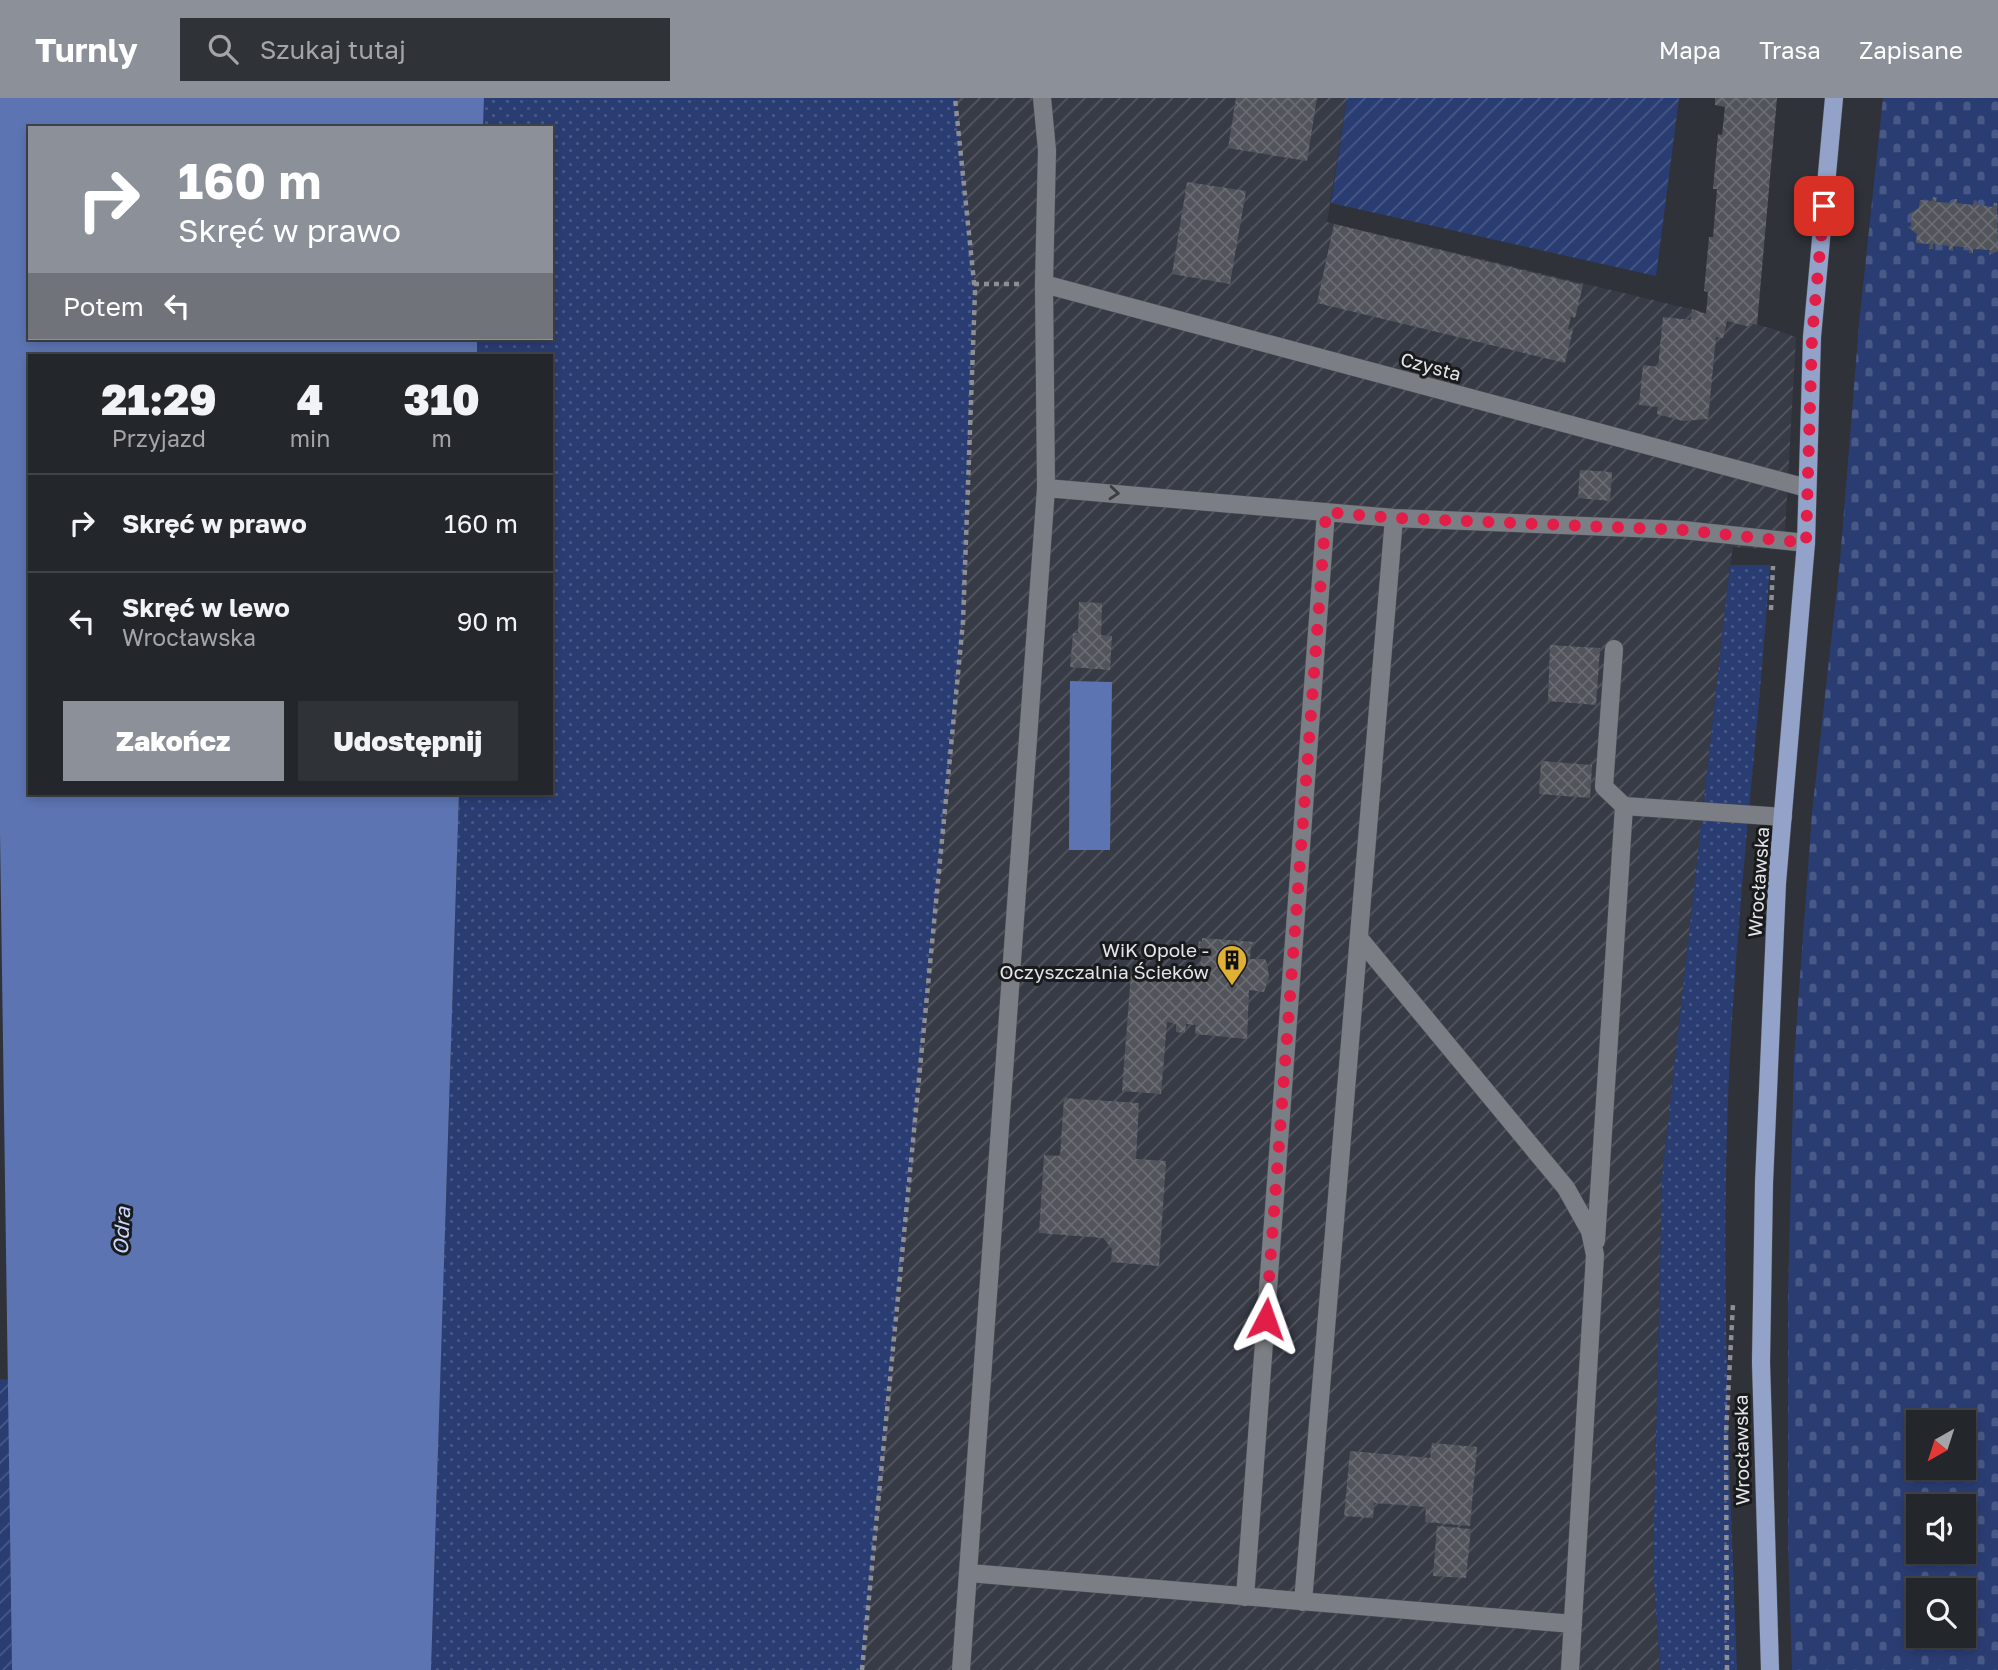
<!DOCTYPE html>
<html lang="pl">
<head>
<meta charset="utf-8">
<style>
  body { margin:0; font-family:"Golos Text",sans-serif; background:#2f3236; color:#f1f3f6; height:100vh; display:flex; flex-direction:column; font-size:26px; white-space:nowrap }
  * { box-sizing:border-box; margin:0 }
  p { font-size:23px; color:#a3a5a8 }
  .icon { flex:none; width:38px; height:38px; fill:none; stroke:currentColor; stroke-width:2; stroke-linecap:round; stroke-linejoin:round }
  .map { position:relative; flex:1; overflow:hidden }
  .sheet { position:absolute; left:28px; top:256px; width:525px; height:441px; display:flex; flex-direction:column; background:#23262a; border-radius:0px; box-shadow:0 4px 10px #0003,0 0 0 2px #404347 }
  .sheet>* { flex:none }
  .banner { position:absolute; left:28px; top:28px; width:525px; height:214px; border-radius:0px; box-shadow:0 4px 10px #0003,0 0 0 2px #404347; background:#8c9099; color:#fff; overflow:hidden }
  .needle { width:46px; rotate:219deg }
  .buttons { position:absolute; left:1906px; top:1312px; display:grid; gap:14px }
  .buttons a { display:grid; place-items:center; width:70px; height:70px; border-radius:0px; background:#23262a; box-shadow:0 4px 10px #0003,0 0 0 2px #404347; font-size:35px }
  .pin { position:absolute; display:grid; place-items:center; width:60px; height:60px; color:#fff; margin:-30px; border-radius:14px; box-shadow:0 4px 10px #0006 }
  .me { position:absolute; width:77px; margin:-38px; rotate:4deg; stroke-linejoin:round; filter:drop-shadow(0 0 5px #0008) }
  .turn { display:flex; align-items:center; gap:24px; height:147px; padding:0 35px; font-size:32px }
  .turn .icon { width:91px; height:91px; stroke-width:2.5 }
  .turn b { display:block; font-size:49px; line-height:60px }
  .then { display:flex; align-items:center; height:66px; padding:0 35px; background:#0003; gap:14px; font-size:26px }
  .eta { display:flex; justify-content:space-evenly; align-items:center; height:119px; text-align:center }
  .eta b { font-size:42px; font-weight:800; line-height:49px }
  .button { display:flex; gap:14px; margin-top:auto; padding:14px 35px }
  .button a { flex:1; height:80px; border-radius:0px; background:#8c9099; color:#fff; font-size:28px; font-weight:800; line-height:80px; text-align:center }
  .button a+a { background:#2f3236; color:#f1f3f6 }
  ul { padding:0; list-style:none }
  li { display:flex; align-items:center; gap:21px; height:98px; padding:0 35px; border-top:2px solid #404347 }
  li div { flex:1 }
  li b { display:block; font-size:26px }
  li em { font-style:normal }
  header { display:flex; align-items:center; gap:42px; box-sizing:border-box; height:98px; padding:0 35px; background:#8c9099; color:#fff }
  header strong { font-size:33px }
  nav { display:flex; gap:38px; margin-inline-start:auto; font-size:24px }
  .search { width:490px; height:63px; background:#2f3236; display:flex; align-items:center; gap:18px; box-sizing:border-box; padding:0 24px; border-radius:0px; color:#a3a5a8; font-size:26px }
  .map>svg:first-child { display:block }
  .industrial { fill:url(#industrial-furrows) }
  .grass { fill:url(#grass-dots) }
  .cemetery { fill:url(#cemetery-stones); fill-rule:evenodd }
  .garden { fill:url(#garden-furrows) }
  .water { fill:#5c74b1 }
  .building { fill:url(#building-cross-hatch) }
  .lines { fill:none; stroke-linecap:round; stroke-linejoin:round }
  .minor-casing { stroke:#4d4f54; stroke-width:19 }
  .major-casing { stroke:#4d4f54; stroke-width:19 }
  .path { stroke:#8d8f94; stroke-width:4.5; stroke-dasharray:5 5; stroke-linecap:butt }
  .minor { stroke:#7b7e84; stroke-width:18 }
  .major { stroke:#92a2c8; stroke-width:18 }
  .oneway { stroke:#3b3d40 }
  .route { stroke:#e11d48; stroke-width:12; stroke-dasharray:0 21.6 }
  .labels { text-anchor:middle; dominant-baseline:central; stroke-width:6; stroke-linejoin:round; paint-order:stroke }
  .street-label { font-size:19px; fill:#e3e5e9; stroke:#191a1c }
  .poi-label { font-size:19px; fill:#e3e5e9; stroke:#191a1c; text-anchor:end }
  .water-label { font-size:21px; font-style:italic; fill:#c9d8fb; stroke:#191a1c }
</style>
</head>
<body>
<header>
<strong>Turnly</strong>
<div class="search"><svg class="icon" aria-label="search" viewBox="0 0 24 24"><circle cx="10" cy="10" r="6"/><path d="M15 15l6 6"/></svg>Szukaj tutaj</div>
<nav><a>Mapa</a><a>Trasa</a><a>Zapisane</a></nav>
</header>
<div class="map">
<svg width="1998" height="1572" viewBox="0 0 1998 1572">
  <defs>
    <pattern id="industrial-furrows" width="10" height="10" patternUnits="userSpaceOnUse" patternTransform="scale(1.75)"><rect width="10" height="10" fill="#373b46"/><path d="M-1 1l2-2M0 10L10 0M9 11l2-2" fill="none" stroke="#545761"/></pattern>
    <pattern id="grass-dots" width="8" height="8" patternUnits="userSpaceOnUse" patternTransform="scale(1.75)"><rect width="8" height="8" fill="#2a3d73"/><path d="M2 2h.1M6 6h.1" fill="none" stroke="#495987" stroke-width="1.8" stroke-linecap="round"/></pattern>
    <pattern id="cemetery-stones" width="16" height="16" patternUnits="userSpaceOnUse" patternTransform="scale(1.75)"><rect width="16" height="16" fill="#2a3d73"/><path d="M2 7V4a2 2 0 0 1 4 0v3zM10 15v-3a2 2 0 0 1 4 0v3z" fill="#495987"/></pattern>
    <pattern id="garden-furrows" width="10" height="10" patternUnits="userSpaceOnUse" patternTransform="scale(1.75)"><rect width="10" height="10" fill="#2a3d73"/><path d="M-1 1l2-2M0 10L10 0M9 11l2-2" fill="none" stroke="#495987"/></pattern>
    <pattern id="building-cross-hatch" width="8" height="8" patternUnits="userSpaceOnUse" patternTransform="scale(1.75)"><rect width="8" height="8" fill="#51545a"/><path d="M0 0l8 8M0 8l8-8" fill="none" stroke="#6a6c72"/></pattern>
  </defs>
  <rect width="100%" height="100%" fill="#2f3238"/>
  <!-- industrial -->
  <path class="industrial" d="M955,0H1347L1327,124L1770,230L1796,239L1784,452L1733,449L1730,467L1662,1079L1653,1467L1660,1572H862L963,524L975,194Z"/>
  <!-- grass -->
  <path class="grass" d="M484,0H955L975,194L963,524L862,1572H431L459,695H551V257H477V240H551V30H483Z
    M1730,467H1770C1757,655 1732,843 1727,1033C1722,1212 1730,1393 1737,1572H1660L1653,1467L1662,1079Z"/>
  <!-- cemetery -->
  <path class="cemetery" d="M1883,0H1998V1572H1792L1788,1445V1196L1794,961L1812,715L1840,463L1859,226ZM1918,1325H1964V1370H1918ZM1918,1409H1964V1454H1918ZM1918,1493H1964V1538H1918Z"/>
  <!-- garden -->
  <path class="garden" d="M1347,0H1679L1656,178L1331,105Z
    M0,1281L9,1282L12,1572H0Z"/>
  <!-- water -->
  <path class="water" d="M0,0H484L483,30H30V240H477V257H30V695H459L431,1572H12L0,735Z
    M1070,583L1112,584L1110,752H1069Z"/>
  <!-- building -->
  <path class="building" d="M1236,0H1317L1307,63L1228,50Z
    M1715,0H1777L1757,227L1750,225V229L1727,223L1723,240L1716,239L1708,321L1683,323L1657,316L1658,309L1639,307L1643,267L1658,269L1663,219L1691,222L1692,211L1706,216L1708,194L1704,193L1709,139H1713L1717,91H1713L1718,36L1722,37L1725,9L1715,7Z
    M1187,84L1246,93L1230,186L1172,176Z
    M1933,99H1937L1936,104L1953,105V101H1957V105L1973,107L1974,102L1977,103V107L1993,109L1994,105H1997L1998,153L1989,157L1990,152L1973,151V155H1969L1970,150L1953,148V153L1949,152V148L1933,146V151H1929L1930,146L1916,145L1917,136L1908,129L1911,128L1912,117L1909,116L1919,110L1920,102L1932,103Z
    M1334,126L1583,187L1575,220L1571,218L1568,231L1573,232L1565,265L1317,205Z
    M1580,372L1612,374L1610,403L1578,400Z
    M1079,504L1102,505L1101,537L1112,538L1110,572L1070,569L1073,535H1078Z
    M1550,547L1600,550L1596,607L1548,603Z
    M1541,663L1592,667L1590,700L1539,696Z
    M1202,840L1255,844L1251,847L1250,861H1265L1267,865L1269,879L1264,894L1249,892L1247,941L1195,936L1196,927L1186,926L1185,935L1176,934V926L1167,924L1161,996L1122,993L1131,875L1199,881L1202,850H1198L1199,843L1202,844Z
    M1064,1000L1139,1005L1136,1061L1166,1063L1159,1168L1111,1164L1112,1151L1103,1140L1039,1135L1044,1057L1060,1058Z
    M1432,1345L1477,1349L1470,1428L1425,1424L1426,1409L1374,1405L1373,1420L1344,1418L1350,1353L1430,1360Z
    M1437,1428L1471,1431L1466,1480L1433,1478Z"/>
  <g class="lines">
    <!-- minor casing -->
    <g class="minor-casing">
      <path id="minor" d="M1044,186L1807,390
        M1046,390L1394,420L1683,432L1806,445
        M1614,551L1604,689L1624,708
        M1359,840L1566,1090L1590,1133L1595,1157L1570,1572
        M1596,1143L1624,708L1783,719
        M969,1475L1573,1526
        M1245,1499L1326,414
        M1303,1504L1394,420
        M961,1572L1046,390L1044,186L1047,52L1042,0"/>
    </g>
    <!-- major casing -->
    <g class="major-casing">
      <path id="major" d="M1770,1572L1761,1264L1764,1085L1777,785L1806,445L1812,239L1834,0"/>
    </g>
    <!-- path -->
    <path class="path" d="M974,186H1019
      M1771,512L1773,468
      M862,1572L963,524L975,194L955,0
      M1727,1572L1726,1336L1733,1206"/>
    <!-- minor -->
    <use href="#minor" class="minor"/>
    <!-- major -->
    <use href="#major" class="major"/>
  </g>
  <!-- one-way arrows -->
  <defs><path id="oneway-chevron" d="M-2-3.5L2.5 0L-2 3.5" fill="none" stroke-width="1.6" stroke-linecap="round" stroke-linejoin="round" transform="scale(1.75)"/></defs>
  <use class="oneway" href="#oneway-chevron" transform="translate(1114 395) rotate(5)"/>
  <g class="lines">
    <!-- route -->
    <path class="route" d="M1266,1221L1326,414L1394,420L1683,432L1806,445L1812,239L1824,108"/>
  </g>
  <!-- icons -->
  <defs>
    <g id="building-pin" transform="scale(1.575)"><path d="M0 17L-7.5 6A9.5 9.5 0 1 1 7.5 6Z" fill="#dfb034" stroke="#191a1c"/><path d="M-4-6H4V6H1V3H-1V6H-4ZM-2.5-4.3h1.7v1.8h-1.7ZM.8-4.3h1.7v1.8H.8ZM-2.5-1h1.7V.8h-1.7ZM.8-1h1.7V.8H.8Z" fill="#111"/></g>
  </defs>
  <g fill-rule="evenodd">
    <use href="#building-pin" x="1232" y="862"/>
  </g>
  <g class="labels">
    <!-- street labels -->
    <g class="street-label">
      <text transform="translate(1431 268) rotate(15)">Czysta</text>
      <text transform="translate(1758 784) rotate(-86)">Wrocławska</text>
      <text transform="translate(1741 1352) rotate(-91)">Wrocławska</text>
    </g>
    <!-- poi labels -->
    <g class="poi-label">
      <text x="1209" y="851">WiK Opole -<tspan x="1209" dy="22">Oczyszczalnia Ścieków</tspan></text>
    </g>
    <!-- water labels -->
    <g class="water-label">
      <text transform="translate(121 1133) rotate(-87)">Odra</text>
    </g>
  </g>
</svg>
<div class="buttons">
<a><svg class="needle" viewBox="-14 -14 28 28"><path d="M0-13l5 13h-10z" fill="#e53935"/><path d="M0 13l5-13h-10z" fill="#a3a5a8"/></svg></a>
<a><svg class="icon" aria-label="sound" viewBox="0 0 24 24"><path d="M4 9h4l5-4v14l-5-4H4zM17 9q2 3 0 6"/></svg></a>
<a><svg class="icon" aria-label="search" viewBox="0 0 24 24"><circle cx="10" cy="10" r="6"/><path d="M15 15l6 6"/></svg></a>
</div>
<div class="pin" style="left:1824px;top:108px;background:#d93025"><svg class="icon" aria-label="arrive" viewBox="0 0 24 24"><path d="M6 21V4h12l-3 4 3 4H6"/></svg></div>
<svg class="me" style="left:1266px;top:1221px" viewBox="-20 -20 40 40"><path d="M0-17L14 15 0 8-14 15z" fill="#e11d48" stroke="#fff" stroke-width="4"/></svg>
<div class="banner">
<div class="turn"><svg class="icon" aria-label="right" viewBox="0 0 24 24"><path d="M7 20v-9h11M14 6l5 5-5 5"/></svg><div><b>160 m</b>Skręć w prawo</div></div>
<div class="then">Potem<svg class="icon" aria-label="left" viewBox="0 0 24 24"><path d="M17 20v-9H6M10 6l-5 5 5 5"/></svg></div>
</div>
<section class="sheet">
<div class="eta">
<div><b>21:29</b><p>Przyjazd</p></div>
<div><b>4</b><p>min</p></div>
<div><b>310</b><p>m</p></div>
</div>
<ul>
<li><svg class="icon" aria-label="right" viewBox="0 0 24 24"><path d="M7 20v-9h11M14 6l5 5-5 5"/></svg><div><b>Skręć w prawo</b></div><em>160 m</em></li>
<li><svg class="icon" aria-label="left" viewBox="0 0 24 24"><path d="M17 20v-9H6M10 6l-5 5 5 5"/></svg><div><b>Skręć w lewo</b><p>Wrocławska</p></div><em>90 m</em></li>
</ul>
<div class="button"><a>Zakończ</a><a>Udostępnij</a></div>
</section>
</div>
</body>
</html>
